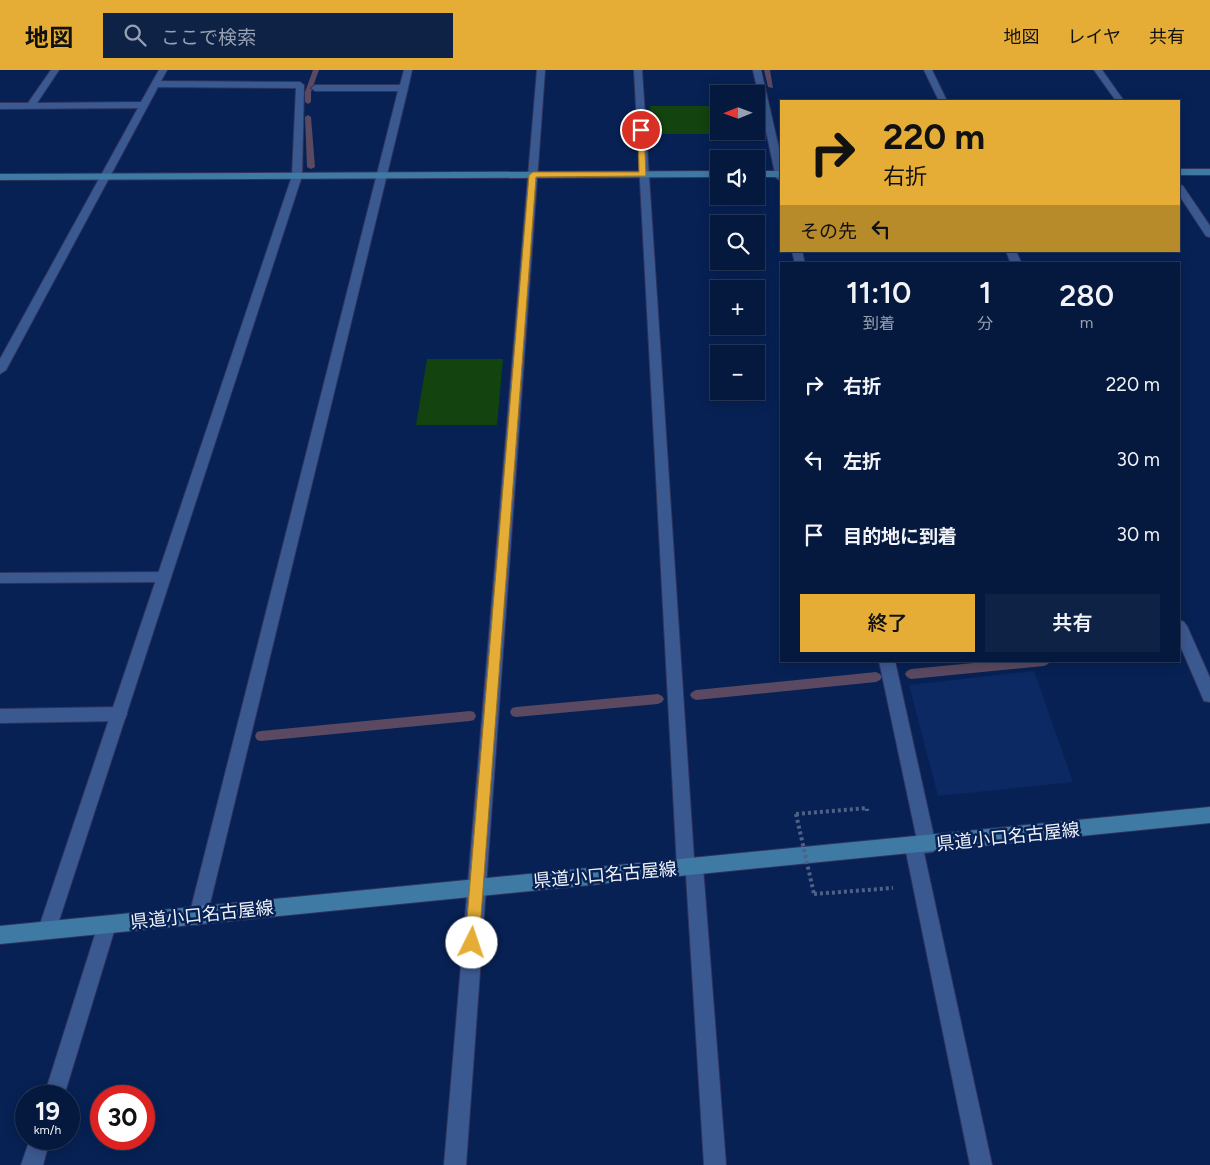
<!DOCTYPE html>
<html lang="ja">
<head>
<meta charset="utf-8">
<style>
  body { margin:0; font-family:Figtree,"Noto Sans JP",sans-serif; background:#0e2246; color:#f1f3f6; height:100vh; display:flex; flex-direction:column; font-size:19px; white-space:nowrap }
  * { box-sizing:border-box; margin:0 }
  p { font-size:16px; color:#97a0b0 }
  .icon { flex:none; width:28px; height:28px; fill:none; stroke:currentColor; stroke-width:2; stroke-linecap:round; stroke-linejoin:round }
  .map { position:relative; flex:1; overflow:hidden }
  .sheet { position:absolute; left:780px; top:192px; width:400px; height:400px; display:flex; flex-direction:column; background:#05193f; border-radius:0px; box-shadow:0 2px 12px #0003,0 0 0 1px #263859 }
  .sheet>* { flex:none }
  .top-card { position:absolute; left:780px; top:30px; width:400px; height:152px; border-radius:0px; box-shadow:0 2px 12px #0003,0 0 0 1px #263859; background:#e5ad35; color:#111; overflow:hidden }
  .needle { width:32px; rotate:269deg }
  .buttons { position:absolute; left:710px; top:15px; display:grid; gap:10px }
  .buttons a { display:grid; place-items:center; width:55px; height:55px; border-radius:0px; background:#05193f; box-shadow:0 2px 12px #0003,0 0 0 1px #263859; font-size:25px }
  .speed { position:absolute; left:15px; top:1015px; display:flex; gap:10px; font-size:25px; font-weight:700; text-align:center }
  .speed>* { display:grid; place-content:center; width:65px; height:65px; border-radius:50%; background:#05193f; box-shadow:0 2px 12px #0003,0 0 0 1px #263859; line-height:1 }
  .speed small { font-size:12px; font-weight:400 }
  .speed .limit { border:8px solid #d22; background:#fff; color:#111 }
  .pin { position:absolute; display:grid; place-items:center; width:42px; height:42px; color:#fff; margin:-21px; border:2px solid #fff; border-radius:50%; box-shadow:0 1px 5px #0007 }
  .me { position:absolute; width:55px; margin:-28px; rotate:4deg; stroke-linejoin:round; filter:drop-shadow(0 0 4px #0008) }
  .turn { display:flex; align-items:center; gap:18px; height:105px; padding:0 20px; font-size:22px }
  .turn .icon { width:65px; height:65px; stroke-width:2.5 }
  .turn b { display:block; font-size:35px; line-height:42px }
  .then { display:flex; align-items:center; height:48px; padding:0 20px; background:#0003; gap:10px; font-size:19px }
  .eta { display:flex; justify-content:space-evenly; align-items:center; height:85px; text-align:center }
  .eta b { font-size:30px; font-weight:600; line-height:35px }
  .button { display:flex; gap:10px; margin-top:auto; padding:10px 20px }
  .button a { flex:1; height:58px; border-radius:0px; background:#e5ad35; color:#111; font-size:20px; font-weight:600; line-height:58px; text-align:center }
  .button a+a { background:#0e2246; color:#f1f3f6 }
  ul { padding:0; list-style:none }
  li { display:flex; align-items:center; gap:15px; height:75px; padding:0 20px }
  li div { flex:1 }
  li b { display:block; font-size:19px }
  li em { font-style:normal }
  header { display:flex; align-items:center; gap:30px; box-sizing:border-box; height:70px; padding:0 25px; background:#e5ad35; color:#111 }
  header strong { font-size:24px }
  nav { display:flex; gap:28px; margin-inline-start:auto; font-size:18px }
  .search { width:350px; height:45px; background:#0e2246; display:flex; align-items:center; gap:12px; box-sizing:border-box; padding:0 18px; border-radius:0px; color:#97a0b0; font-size:19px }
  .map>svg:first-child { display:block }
  .built { fill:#0c2963 }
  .green { fill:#13430f }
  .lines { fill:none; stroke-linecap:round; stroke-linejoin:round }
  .stream { fill:#5a4960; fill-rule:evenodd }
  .lane-casing { stroke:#30345e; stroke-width:2 }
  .street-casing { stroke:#30345e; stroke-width:2 }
  .secondary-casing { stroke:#30345e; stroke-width:2 }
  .path { stroke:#4e6186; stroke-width:4; stroke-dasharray:3 3; stroke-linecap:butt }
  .lane { fill:#3b5991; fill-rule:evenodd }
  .street { fill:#3b5991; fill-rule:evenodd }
  .secondary { fill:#3f7aa4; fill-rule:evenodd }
  .path-bridge { stroke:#4e6186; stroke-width:4; stroke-dasharray:3 3; stroke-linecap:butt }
  .route { fill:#e5ad35; stroke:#957022 }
  .labels { text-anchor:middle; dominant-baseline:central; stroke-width:5; stroke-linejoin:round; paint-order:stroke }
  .near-street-label { font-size:18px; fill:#eef2f8; stroke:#072154 }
</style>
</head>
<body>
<header>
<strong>地図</strong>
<div class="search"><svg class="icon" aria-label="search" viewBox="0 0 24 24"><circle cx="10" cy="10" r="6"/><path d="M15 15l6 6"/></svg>ここで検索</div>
<nav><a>地図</a><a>レイヤ</a><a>共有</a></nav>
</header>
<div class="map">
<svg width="1210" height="1095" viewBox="0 0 1210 1095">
  <rect width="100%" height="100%" fill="#072154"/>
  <!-- built -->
  <path class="built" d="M1034,601L1073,712L938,726L909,615Z"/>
  <!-- green -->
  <path class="green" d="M650,36H719V61H756L757,36L763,64H652Z
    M427,289H503L497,355H416Z"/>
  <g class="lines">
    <!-- stream -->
    <path class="stream" d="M313,0H319L311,22V32L308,34L305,32V22Z
      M764,0H770L773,18L768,17Z
      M308,45L311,47L315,97L311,99L307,97L305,47Z
      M994,591H1050L1048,594L1044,596L911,609L907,607L905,604L907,601L911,599Z
      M876,602L880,604L882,607L880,610L876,612L696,630L692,628L690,625L692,622L696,620Z
      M658,624L662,626L664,629L662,632L658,634L516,647L512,646L510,642L512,638L516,637Z
      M470,641L474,642L476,646L474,650L470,651L261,671L257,670L255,666L257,662L261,661Z"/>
    <!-- lane casing -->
    <g class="lane-casing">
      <path id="lane" d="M164,502L169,503L171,507L169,511L164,512L0,513V503Z
        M119,637L125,639L127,644L125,649L119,651L0,653V639Z"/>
    </g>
    <!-- street casing -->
    <g class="street-casing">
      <path id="street" d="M51,0H59L37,33L141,32L159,0H167L161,11L300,12L304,15L302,106L56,860L54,866L47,869L40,866L38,860L292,106L296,18L158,17L6,300L0,304V289L138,38L0,39V33H28Z
        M404,0H412L408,18L207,846L205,852L198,855L191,852L189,846L398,21H315L311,18L315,15H400Z
        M537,0H545L466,1095H444Z
        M634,0H642L694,789L700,791L703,797L726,1095H704L686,805L680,803L677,797Z
        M753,0H761L781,87V111L776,108Z
        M924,0H932L947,31H939Z
        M1094,0H1102L1124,31H1116Z
        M1179,115L1183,116L1210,156V167L1206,166L1179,125Z
        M792,181H802L805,194H795Z
        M1006,181H1016L1022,194H1011Z
        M1179,550L1184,552L1187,556L1210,608V632L1204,631L1179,573Z
        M879,591H895L936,776L933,782L924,783L992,1095H970L905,777L908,771L917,770Z
        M107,846L114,849L116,855L64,1026H44L98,855L100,849Z
        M30,1069H50L43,1095H21Z"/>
    </g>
    <!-- secondary casing -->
    <g class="secondary-casing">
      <path id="secondary" d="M1179,99H1210V105H1179Z
        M719,101V107L0,110V104Z
        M756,101H781V107H756Z
        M1210,737V753L0,874V856Z"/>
    </g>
    <!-- path -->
    <path class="path" d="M796,744L867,738V741
      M814,824L893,818"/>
    <!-- lane -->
    <use href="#lane" class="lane"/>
    <!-- street -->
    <use href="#street" class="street"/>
    <!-- secondary -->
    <use href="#secondary" class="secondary"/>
    <!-- path-bridge -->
    <path class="path-bridge" d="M796,744L814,824"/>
  </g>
  <!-- route -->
  <path class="route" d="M638,58L644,60L646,106L536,107L479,873L477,878L472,880L467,878L465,873L529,105L533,102H639Z"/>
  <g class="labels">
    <!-- near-street labels -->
    <g class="near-street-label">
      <text transform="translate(1008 767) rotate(-6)">県道小口名古屋線</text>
      <text transform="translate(605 805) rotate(-5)">県道小口名古屋線</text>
      <text transform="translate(202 845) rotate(-6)">県道小口名古屋線</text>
    </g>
  </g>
</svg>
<div class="buttons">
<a><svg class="needle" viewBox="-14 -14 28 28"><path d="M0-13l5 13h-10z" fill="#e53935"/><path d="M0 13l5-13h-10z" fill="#97a0b0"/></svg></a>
<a><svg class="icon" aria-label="sound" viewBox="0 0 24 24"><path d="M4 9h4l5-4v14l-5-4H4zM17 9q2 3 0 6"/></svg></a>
<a><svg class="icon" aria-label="search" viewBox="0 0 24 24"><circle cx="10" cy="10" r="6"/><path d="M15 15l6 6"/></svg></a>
<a>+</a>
<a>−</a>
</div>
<div class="speed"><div>19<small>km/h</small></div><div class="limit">30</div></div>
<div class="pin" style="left:641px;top:60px;background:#d93025"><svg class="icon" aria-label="arrive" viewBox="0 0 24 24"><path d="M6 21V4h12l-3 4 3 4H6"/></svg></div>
<svg class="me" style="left:472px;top:873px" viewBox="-20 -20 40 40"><circle r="19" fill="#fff"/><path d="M0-13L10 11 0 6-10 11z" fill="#e5ad35"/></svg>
<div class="top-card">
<div class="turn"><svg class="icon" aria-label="right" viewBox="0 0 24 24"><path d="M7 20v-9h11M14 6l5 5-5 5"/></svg><div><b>220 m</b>右折</div></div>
<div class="then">その先<svg class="icon" aria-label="left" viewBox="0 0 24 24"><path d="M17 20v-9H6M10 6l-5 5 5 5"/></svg></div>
</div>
<section class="sheet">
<div class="eta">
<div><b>11:10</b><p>到着</p></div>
<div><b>1</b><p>分</p></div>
<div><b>280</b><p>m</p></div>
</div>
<ul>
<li><svg class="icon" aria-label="right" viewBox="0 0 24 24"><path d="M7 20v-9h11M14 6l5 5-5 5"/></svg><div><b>右折</b></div><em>220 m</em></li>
<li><svg class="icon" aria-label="left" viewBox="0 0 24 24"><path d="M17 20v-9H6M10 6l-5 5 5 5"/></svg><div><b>左折</b></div><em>30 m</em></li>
<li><svg class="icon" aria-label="arrive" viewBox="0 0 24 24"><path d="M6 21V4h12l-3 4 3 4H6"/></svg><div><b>目的地に到着</b></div><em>30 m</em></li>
</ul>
<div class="button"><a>終了</a><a>共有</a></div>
</section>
</div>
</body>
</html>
